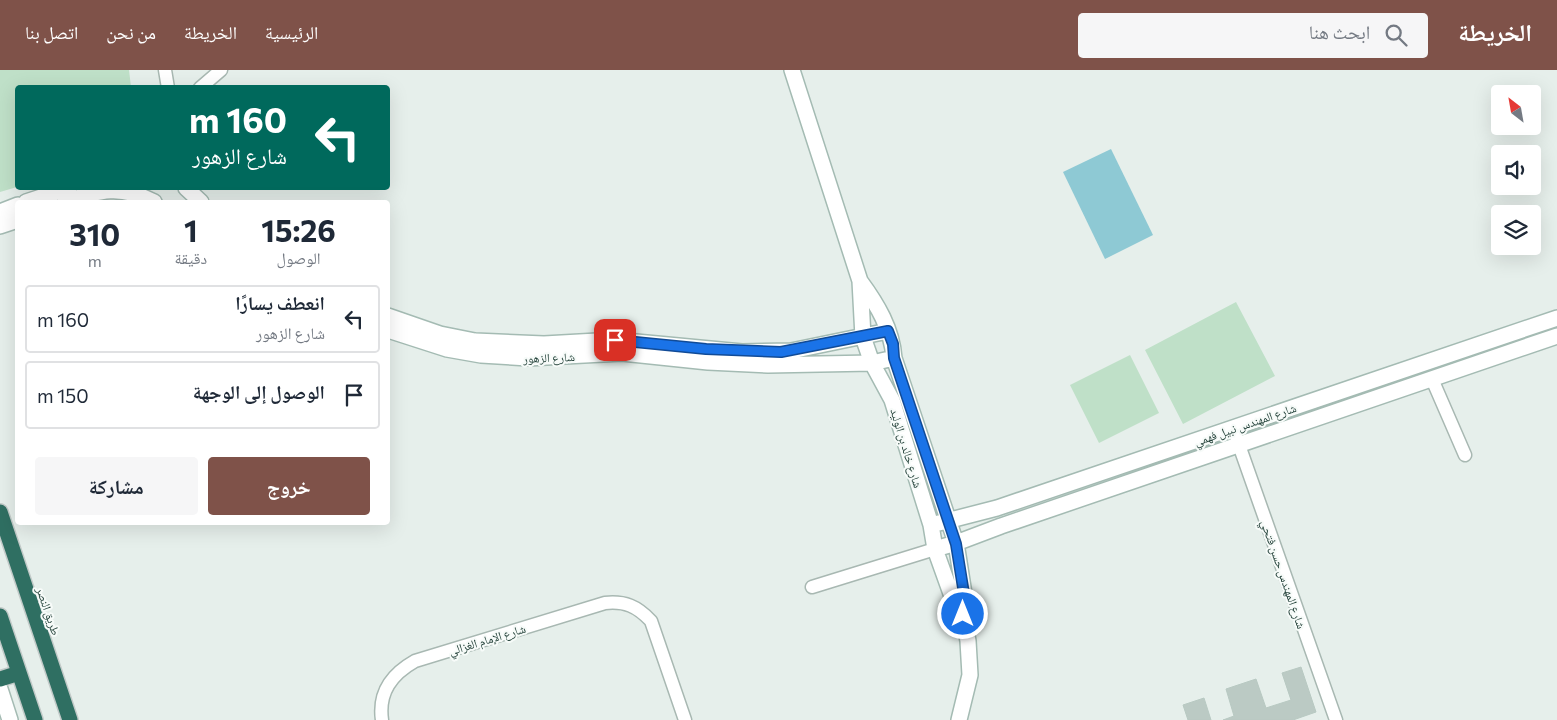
<!DOCTYPE html>
<html lang="ar">
<head>
<meta charset="utf-8">
<style>
  body { margin:0; font-family:Commissioner,"Noto Naskh Arabic",sans-serif; background:#f6f6f7; color:#1f2937; direction:rtl; height:100vh; display:flex; flex-direction:column; font-size:19px; white-space:nowrap }
  * { box-sizing:border-box; margin:0 }
  p { font-size:16px; color:#747a83 }
  .icon { flex:none; width:28px; height:28px; fill:none; stroke:currentColor; stroke-width:2; stroke-linecap:round; stroke-linejoin:round }
  .map { position:relative; flex:1; overflow:hidden; direction:ltr }
  .drawer { position:absolute; left:15px; top:130px; width:375px; height:325px; display:flex; flex-direction:column; background:#fff; border-radius:5px; box-shadow:0 5px 20px #0002; direction:rtl }
  .drawer>* { flex:none }
  .guide { position:absolute; left:15px; top:15px; width:375px; height:105px; border-radius:5px; box-shadow:0 5px 20px #0002; direction:rtl; background:#00695c; color:#fff; overflow:hidden }
  .needle { width:32px; rotate:329deg }
  .fabs { position:absolute; left:1491px; top:15px; display:grid; gap:10px }
  .fabs a { display:grid; place-items:center; width:50px; height:50px; border-radius:5px; background:#fff; box-shadow:0 5px 20px #0002; font-size:25px }
  .pin { position:absolute; display:grid; place-items:center; width:42px; height:42px; color:#fff; margin:-21px; border-radius:10px; box-shadow:0 2px 8px #0006 }
  .me { position:absolute; width:55px; margin:-28px; rotate:0deg; stroke-linejoin:round; filter:drop-shadow(0 0 4px #0008) }
  .turn { display:flex; align-items:center; gap:18px; height:105px; padding:0 20px; font-size:22px }
  .turn .icon { width:65px; height:65px; stroke-width:2.5 }
  .turn b { display:block; font-size:35px; line-height:42px }
  .eta { display:flex; justify-content:space-evenly; align-items:center; height:85px; text-align:center }
  .eta b { font-size:30px; font-weight:700; line-height:35px }
  .action { display:flex; gap:10px; margin-top:auto; padding:10px 20px }
  .action a { flex:1; height:58px; border-radius:5px; background:#7f5249; color:#fff; font-size:20px; font-weight:700; line-height:58px; text-align:center }
  .action a+a { background:#f6f6f7; color:#1f2937 }
  ul { padding:0; list-style:none }
  li { display:flex; align-items:center; gap:15px; height:68px; margin:0 10px 8px; padding:0 10px; border:2px solid #e0e1e3; border-radius:5px }
  li div { flex:1 }
  li b { display:block; font-size:19px }
  li em { font-style:normal }
  header { display:flex; align-items:center; gap:30px; box-sizing:border-box; height:70px; padding:0 25px; background:#7f5249; color:#fff }
  header strong { font-size:24px }
  nav { display:flex; gap:28px; margin-inline-start:auto; font-size:18px }
  .search { width:350px; height:45px; background:#f6f6f7; display:flex; align-items:center; gap:12px; box-sizing:border-box; padding:0 18px; border-radius:5px; color:#747a83; font-size:19px }
  .map>svg:first-child { display:block }
  .green { fill:#bfe0c8 }
  .water { fill:#8ec9d4 }
  .building { fill:#bbcac4; stroke:#b8c9c2 }
  .lines { fill:none; stroke-linecap:round; stroke-linejoin:round }
  .street-casing { stroke:#a8b8b2; stroke-width:15 }
  .secondary-casing { stroke:#a4bbb3; stroke-width:18 }
  .highway-casing { stroke:#c2cac8; stroke-width:18 }
  .street { stroke:#fff; stroke-width:12 }
  .secondary { stroke:#fff; stroke-width:15 }
  .highway { stroke:#2f6f62; stroke-width:15 }
  .route-casing { stroke:#114b97; stroke-width:12 }
  .route { stroke:#1a73e8; stroke-width:9 }
  .labels { text-anchor:middle; dominant-baseline:central; stroke-width:4; stroke-linejoin:round; paint-order:stroke }
  .street-label { font-size:12px; fill:#24423a; stroke:#f7fbf9 }
</style>
</head>
<body>
<header>
<strong>الخريطة</strong>
<div class="search"><svg class="icon" aria-label="search" viewBox="0 0 24 24"><circle cx="10" cy="10" r="6"/><path d="M15 15l6 6"/></svg>ابحث هنا</div>
<nav><a>الرئيسية</a><a>الخريطة</a><a>من نحن</a><a>اتصل بنا</a></nav>
</header>
<div class="map">
<svg width="1557" height="650" viewBox="0 0 1557 650">
  <rect width="100%" height="100%" fill="#e6efeb"/>
  <!-- green -->
  <path class="green" d="M0,0H129L131,17L18,18L17,117L0,122Z
    M1236,232L1275,306L1183,354L1145,280Z
    M1130,285L1159,343L1099,373L1070,315Z"/>
  <!-- water -->
  <path class="water" d="M1111,79L1153,165L1105,189L1063,102Z"/>
  <!-- building -->
  <path class="building" d="M1301,597L1316,642L1293,650H1223L1234,646L1226,619L1256,609L1266,638L1291,630L1282,603Z
    M1204,628L1211,650H1188L1183,635Z"/>
  <g class="lines">
    <!-- street casing -->
    <g class="street-casing">
      <path id="street" d="M165,0L168,18
        M200,18L221,0
        M1432,309L1465,385
        M1233,358L1336,650
        M812,517L935,479
        M382,650C378,622 392,604 415,591L605,533C625,531 637,536 651,551L685,650"/>
    </g>
    <!-- secondary casing -->
    <g class="secondary-casing">
      <path id="secondary" d="M792,0L860,211L863,267L872,293L892,330L931,455L935,479L954,532L963,544
        M186,118L201,132
        M26,132L69,118
        M65,132C100,120 120,114 154,132
        M0,142L18,135
        M0,156L18,150
        M860,211C877,234 892,259 894,288L956,473L965,530L963,544L968,571L970,605L959,650
        M388,246L440,264L475,271L544,274L615,270L742,282L791,281L888,261
        M388,260L447,279L481,285L528,288L622,283L708,292L768,295L872,293L894,288
        M931,455L997,438L1557,248
        M935,479L956,473L1001,456L1557,266
        M0,619L10,650"/>
    </g>
    <!-- highway casing -->
    <g class="highway-casing">
      <path id="highway" d="M0,442L70,650
        M0,546L35,650
        M0,609L19,603"/>
    </g>
    <!-- street -->
    <use href="#street" class="street"/>
    <!-- secondary -->
    <use href="#secondary" class="secondary"/>
    <!-- highway -->
    <use href="#highway" class="highway"/>
  </g>
  <g class="lines">
    <!-- route casing -->
    <g class="route-casing">
      <path id="route" d="M615,270L706,279L781,282L888,261L893,274L894,288L956,474L965,530L963,544"/>
    </g>
    <!-- route -->
    <use href="#route" class="route"/>
  </g>
  <g class="labels">
    <!-- street labels -->
    <g class="street-label">
      <text transform="translate(549 287) rotate(-2)">شارع الزهور</text>
      <text transform="translate(1245 354) rotate(-19)">شارع المهندس نبيل فهمي</text>
      <text transform="translate(907 378) rotate(73)">شارع خالد بن الوليد</text>
      <text transform="translate(1284 504) rotate(71)">شارع المهندس حسن فتحي</text>
      <text transform="translate(49 541) rotate(71)">طريق النصر</text>
      <text transform="translate(487 569) rotate(-17)">شارع الإمام الغزالي</text>
    </g>
  </g>
</svg>
<div class="fabs">
<a><svg class="needle" viewBox="-14 -14 28 28"><path d="M0-13l5 13h-10z" fill="#e53935"/><path d="M0 13l5-13h-10z" fill="#747a83"/></svg></a>
<a><svg class="icon" aria-label="sound" viewBox="0 0 24 24"><path d="M4 9h4l5-4v14l-5-4H4zM17 9q2 3 0 6"/></svg></a>
<a><svg class="icon" aria-label="layers" viewBox="0 0 24 24"><path d="M12 4l9 5-9 5-9-5zM3 14l9 5 9-5"/></svg></a>
</div>
<div class="pin" style="left:615px;top:270px;background:#d93025"><svg class="icon" aria-label="arrive" viewBox="0 0 24 24"><path d="M6 21V4h12l-3 4 3 4H6"/></svg></div>
<svg class="me" style="left:963px;top:544px" viewBox="-20 -20 40 40"><circle r="17" fill="#1a73e8" stroke="#fff" stroke-width="3"/><path d="M0-11L8 9 0 5-8 9z" fill="#fff"/></svg>
<div class="guide">
<div class="turn"><svg class="icon" aria-label="left" viewBox="0 0 24 24"><path d="M17 20v-9H6M10 6l-5 5 5 5"/></svg><div><b>160 m</b>شارع الزهور</div></div>
</div>
<section class="drawer">
<div class="eta">
<div><b>15:26</b><p>الوصول</p></div>
<div><b>1</b><p>دقيقة</p></div>
<div><b>310</b><p>m</p></div>
</div>
<ul>
<li><svg class="icon" aria-label="left" viewBox="0 0 24 24"><path d="M17 20v-9H6M10 6l-5 5 5 5"/></svg><div><b>انعطف يسارًا</b><p>شارع الزهور</p></div><em>160 m</em></li>
<li><svg class="icon" aria-label="arrive" viewBox="0 0 24 24"><path d="M6 21V4h12l-3 4 3 4H6"/></svg><div><b>الوصول إلى الوجهة</b></div><em>150 m</em></li>
</ul>
<div class="action"><a>خروج</a><a>مشاركة</a></div>
</section>
</div>
</body>
</html>
